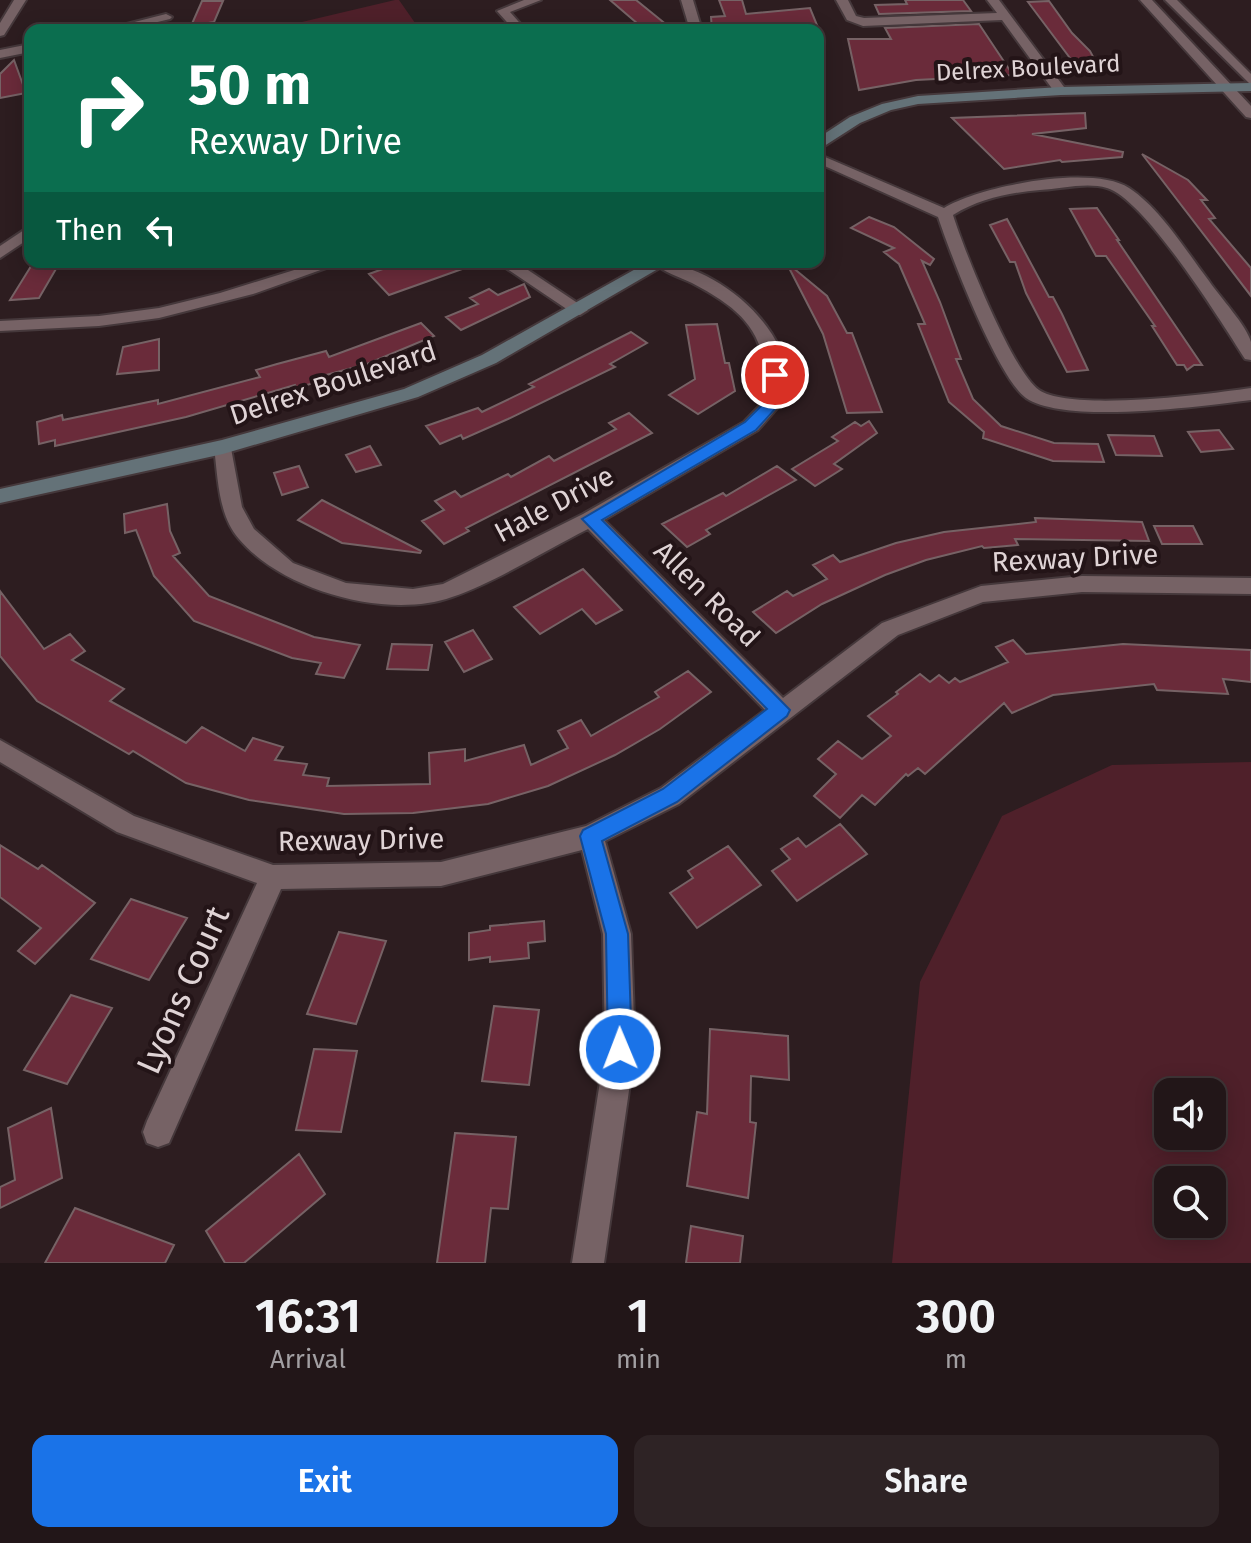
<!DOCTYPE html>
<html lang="en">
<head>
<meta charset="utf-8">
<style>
  body { margin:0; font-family:"Fira Sans",sans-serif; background:#2e2325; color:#f1f3f6; height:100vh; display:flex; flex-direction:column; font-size:30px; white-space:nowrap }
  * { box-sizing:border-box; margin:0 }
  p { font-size:26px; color:#a29fa2 }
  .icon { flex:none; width:44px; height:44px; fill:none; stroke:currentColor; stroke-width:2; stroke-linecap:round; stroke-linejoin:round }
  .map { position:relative; height:1263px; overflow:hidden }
  .drawer { display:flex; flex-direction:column; background:#221618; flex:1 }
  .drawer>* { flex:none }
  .guide { position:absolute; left:24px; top:24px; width:800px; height:244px; border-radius:16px; box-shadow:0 4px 20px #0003,0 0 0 2px #3f3537; background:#0b6e4f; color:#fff; overflow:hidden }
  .fabs { position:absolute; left:1154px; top:1078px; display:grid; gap:16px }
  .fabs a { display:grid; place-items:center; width:72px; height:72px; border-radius:16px; background:#221618; box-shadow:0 4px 20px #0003,0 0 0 2px #3f3537; font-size:40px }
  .pin { position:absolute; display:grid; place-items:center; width:68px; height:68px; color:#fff; margin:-34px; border:4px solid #fff; border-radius:50%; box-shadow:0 2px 8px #0007 }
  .me { position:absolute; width:88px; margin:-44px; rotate:359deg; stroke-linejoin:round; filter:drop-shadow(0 0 6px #0008) }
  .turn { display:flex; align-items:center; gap:28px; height:168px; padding:0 32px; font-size:36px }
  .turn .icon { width:104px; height:104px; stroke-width:2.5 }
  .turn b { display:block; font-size:56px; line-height:68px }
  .then { display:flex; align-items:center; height:76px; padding:0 32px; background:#0003; gap:16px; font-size:30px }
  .eta { display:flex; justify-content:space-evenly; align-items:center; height:136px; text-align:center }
  .eta b { font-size:48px; font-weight:600; line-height:56px }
  .cta { display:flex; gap:16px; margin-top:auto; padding:16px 32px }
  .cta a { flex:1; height:92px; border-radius:16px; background:#1a73e8; color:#fff; font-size:32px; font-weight:600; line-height:92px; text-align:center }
  .cta a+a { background:#2e2325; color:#f1f3f6 }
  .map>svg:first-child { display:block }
  .green { fill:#4f202a; fill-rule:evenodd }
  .building { fill:#6a2b3a; stroke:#766265; stroke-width:2 }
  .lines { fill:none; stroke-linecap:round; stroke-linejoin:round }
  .street-casing { stroke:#45383b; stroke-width:4 }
  .secondary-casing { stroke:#45383b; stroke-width:4 }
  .street { fill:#766265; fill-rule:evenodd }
  .secondary { fill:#647278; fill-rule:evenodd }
  .route { fill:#1a73e8; stroke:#114b97; stroke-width:2 }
  .labels { text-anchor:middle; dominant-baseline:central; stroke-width:8; stroke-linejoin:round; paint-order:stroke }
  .far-street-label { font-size:24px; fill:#dfd3d5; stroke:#231417 }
  .street-label { font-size:28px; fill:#dfd3d5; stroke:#231417 }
  .near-street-label { font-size:34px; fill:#dfd3d5; stroke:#231417 }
</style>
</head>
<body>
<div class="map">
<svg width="1251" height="1263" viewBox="0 0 1251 1263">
  <rect width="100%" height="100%" fill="#2d1d20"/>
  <!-- green -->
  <path class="green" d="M395,0H399L420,30H268Z
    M1251,762V1263H892L920,982L1002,816L1112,765ZM1212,1092V1136H1168V1092ZM1212,1180V1224H1168V1180Z"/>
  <!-- building -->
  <path class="building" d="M610,0H636L673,30H645Z
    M719,0H742L746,14L810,8L819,30H712L711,17L725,16Z
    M905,0H963L971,11L879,14L875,5L907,4Z
    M202,1H223L214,22L191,26Z
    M1049,1L1072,33L1090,51L1098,66H1076L1028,2Z
    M979,24L1013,75L916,80L859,90L848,39H891L885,28Z
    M14,60L26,93L0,98V74Z
    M1085,113L1086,128L1032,134L1123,152L1122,157L1062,162L1060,160L1004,169L952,118Z
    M1142,154L1188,180L1207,200H1201L1215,218L1209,219L1251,268V296Z
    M1097,208L1119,240H1117L1202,365H1194L1187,370L1184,365H1177L1152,326H1155L1106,256H1096L1070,209Z
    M869,217L894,227L934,259L930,265L922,261L940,302L961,359H956L973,399L1001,426L1054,443L1098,444L1104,462L1053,461L983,438L984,432L949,402L918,324H925L899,264L884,252L894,248L851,228Z
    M1007,219L1049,297H1053L1062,314L1088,370L1067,372L1026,293L1015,262H1010L990,225Z
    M60,262L39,298L10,300L33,263Z
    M402,262H479V263L389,295L369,274Z
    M786,262L827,296L847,333H852L882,412L847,413L823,334Z
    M524,284L530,297L461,330L446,317L478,304L470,298L489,289L498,295Z
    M421,323L434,336L367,364L315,378L317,382L297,388L295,385L186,417L55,446V440L39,444L37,422L62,415L63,420L158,400V404L260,377L256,370L277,364L326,351L329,357Z
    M717,324L725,363H729L735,391L698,414L669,395L695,379L686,325Z
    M631,332L647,343L610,364L615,367L508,419L463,439L461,435L440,444L426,426L478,408L482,412L534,387L529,384Z
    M159,339V370L117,374L123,347Z
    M629,413L652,433L466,528L469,531L444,544L422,521L444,510L435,501L455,491L461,497L508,474L511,477L549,456L554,461L616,429L609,423Z
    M869,421L877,433L834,464L842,469L815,486L792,469L838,441L832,437L855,422L861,426Z
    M1219,430L1233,449L1201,452L1188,432Z
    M1108,435L1154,436L1162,456L1116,455Z
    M370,446L381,465L356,472L346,455Z
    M299,466L308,487L282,495L274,473Z
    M777,466L796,480L706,530L710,534L687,547L662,524L723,493L726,496Z
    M322,500L421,551L420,553L342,543L298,520Z
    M167,504L170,531L180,553L173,556L209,596L314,637L360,645L344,678L316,674L321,663L292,658L194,621L154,576L136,530L125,533L124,514Z
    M1035,518L1142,522L1149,541L1015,539L1018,545L984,548L982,546L926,560L885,575L822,604L776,633L753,612L787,591L793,596L827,579L813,565L833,555L840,562L896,543L944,532L1036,522Z
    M1154,526H1193L1202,544H1162Z
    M583,569L622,610L596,624L582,609L540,634L514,607Z
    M0,591L44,649L70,634L85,651L72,660L124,689L110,701L186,743L202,727L245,751L253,738L283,747L275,760L307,764L303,775L329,778L327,786L430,784L429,753L465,749V761L524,745L531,765L568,748L558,731L581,720L591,736L659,697L655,692L688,671L711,692L660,729L615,755L548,786L488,804L413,813L344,814L249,800L186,783L133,751L129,754L37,701L0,656Z
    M473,630L492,659L464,672L445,642Z
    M1013,640L1026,654L1123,644L1251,650V682L1223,679L1228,694L1157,690L1154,684L1053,695L1012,713L1004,703L925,774L918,768L908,776L906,774L875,805L862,795L840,818L814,796L836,774L818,759L838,741L862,759L891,736L868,716L898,694L896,692L920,674L930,682L939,675L949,683L955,678L960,682L1008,662L996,647Z
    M392,644L432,645L428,670L387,669Z
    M840,824L867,854L797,901L772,871L790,859L781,849L798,838L806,847Z
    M0,845L38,869L42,865L95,903L35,964L18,951L41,928L0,897Z
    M728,846L761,885L697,928L670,893L693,878L688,871Z
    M131,899L187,918L149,980L91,959Z
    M544,921L545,941L528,943L529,958L490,962V957L469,960V933L490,930V926Z
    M339,932L386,941L356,1024L307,1014Z
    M71,995L112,1008L67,1084L24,1070Z
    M494,1006L539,1010L529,1085L482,1081Z
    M710,1029L788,1036L789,1080L751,1076L750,1122L756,1123L748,1198L687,1186L697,1112L707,1114Z
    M314,1049L357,1051L341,1132L296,1130Z
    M51,1108L62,1178L0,1208V1187L15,1180L8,1128Z
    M455,1133L516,1137L508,1209L491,1208L485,1263H437Z
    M299,1154L325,1194L244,1263H225L206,1231Z
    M75,1208L174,1245L165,1263H45Z
    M691,1226L743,1236L740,1263H686Z"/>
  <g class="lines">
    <!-- street casing -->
    <g class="street-casing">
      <path id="street" d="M14,0H26L4,35L0,36V23Z
        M524,0H541L510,12L526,30H514L497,11Z
        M681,0H693L702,30H690Z
        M836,0H848L856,16L864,18L997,13L987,0H999L1067,91L1056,94L1002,20L863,26L847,20Z
        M1140,0H1152L1251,106V118L1246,117Z
        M1165,0H1177L1251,74V85Z
        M166,14L172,17L170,19L124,30H103Z
        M30,44V52L0,58V50Z
        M818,154L944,208C980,186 1092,164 1129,188C1161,209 1186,251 1209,281C1219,296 1247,326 1251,342C1251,347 1251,355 1251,360L1245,359C1222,323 1145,199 1107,188C1086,182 1061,189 1040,190C1008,193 981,198 953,215C964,250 1012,371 1039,390C1072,412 1209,394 1251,388V400C1203,406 1066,425 1026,398C997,377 950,253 938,217L818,163Z
        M30,226V238L0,258V246Z
        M320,262H343L253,294L159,318L99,326L0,331V321L99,316L159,308L220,293Z
        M497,262H516L588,310L580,315L574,314Z
        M653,262C702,262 760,304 780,349C786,364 785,382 786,398L758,430L604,520L783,698L882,623L981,586L1082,576L1251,578V594L1082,592L983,602L898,635L679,804L605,841L631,934L635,1049L604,1263H572L605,1049L603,934L582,850L441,886L281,889L169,1143L158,1147L147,1143L143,1132L147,1121L257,883L117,832L0,762V740L134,816L273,865L441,862L586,826L661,788L765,710L588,529C546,550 494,583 452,597C388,620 283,591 239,539C218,515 218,478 214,447L216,443H230L242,507L254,529L293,563L346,583L413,589L443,584L583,514L744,422L768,397C766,334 747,312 692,283C679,277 663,272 653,262Z"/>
    </g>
    <!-- secondary casing -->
    <g class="secondary-casing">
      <path id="secondary" d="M1251,83V91L1061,95L918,104L891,110L860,123L818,150V138L850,117L882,104L918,96L1061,87Z
        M648,262H670L496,363L418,397L223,454L0,503V489L222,440L404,389L482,355Z"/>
    </g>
    <!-- street -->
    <use href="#street" class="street"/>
    <!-- secondary -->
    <use href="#secondary" class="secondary"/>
  </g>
  <!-- route -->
  <path class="route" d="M775,370L782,375L785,398L756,430L602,520L790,710L787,716L677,802L602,841L628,934L632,1049L628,1057L620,1061L611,1057L608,1049L606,934L580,836L583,830L663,789L767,709L582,519L745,422L770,397L767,375Z"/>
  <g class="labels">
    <!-- far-street labels -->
    <g class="far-street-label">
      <text transform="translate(1028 68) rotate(-3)">Delrex Boulevard</text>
    </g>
    <!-- street labels -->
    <g class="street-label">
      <text transform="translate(333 383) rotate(-18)">Delrex Boulevard</text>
      <text transform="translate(554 504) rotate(-28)">Hale Drive</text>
      <text transform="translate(1075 558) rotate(-3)">Rexway Drive</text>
      <text transform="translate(707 594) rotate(45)">Allen Road</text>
      <text transform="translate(361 840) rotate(-1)">Rexway Drive</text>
    </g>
    <!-- near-street labels -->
    <g class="near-street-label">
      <text transform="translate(183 990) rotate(-66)">Lyons Court</text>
    </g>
  </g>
</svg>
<div class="fabs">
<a><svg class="icon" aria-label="sound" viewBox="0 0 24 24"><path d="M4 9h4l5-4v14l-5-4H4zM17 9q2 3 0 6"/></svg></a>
<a><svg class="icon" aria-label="search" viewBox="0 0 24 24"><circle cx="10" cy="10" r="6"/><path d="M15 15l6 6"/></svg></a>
</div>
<div class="pin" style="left:775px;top:375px;background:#d93025"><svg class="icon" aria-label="arrive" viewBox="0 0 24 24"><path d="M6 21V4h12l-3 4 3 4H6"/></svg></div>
<svg class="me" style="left:620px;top:1049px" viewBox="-20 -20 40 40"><circle r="17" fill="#1a73e8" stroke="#fff" stroke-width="3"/><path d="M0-11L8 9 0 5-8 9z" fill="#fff"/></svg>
<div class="guide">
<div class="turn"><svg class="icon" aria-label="right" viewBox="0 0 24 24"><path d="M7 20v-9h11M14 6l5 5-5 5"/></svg><div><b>50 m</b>Rexway Drive</div></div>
<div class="then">Then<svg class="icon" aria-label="left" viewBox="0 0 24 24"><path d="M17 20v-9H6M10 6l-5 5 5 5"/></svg></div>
</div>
</div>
<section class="drawer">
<div class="eta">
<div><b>16:31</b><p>Arrival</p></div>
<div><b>1</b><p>min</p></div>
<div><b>300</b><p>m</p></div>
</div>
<div class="cta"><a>Exit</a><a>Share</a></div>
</section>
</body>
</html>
